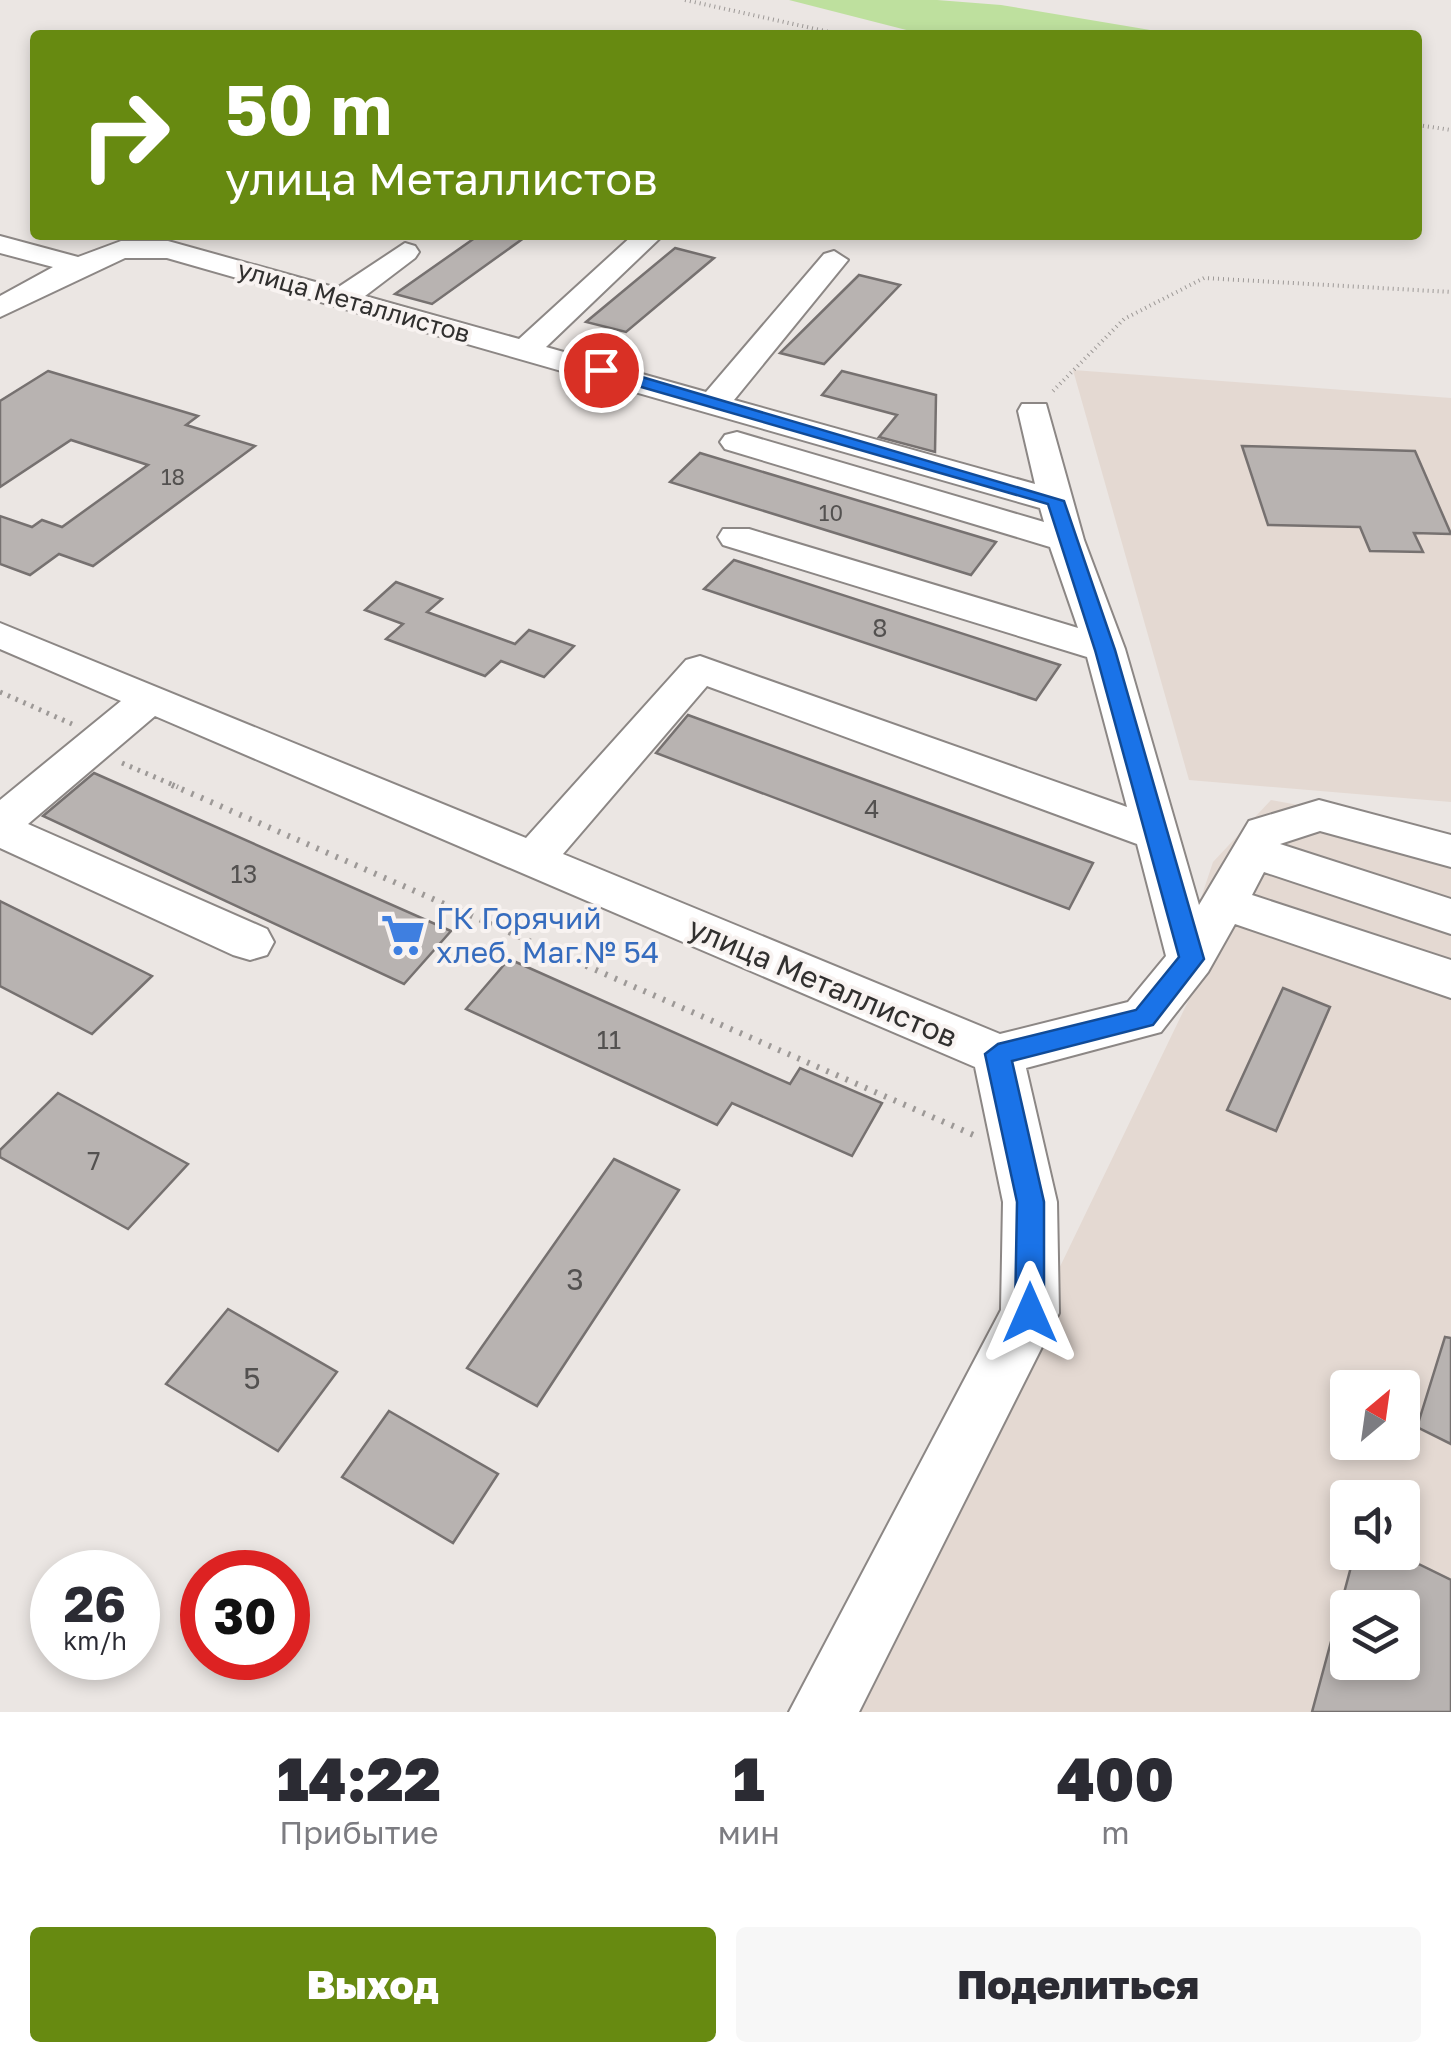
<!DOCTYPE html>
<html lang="ru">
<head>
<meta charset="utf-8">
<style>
  body { margin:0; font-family:"Golos Text",sans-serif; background:#f7f7f7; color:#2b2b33; height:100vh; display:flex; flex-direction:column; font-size:38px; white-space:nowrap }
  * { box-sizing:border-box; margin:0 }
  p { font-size:32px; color:#7c7c81 }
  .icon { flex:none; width:55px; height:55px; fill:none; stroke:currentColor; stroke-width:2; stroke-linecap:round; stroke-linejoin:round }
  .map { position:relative; height:1712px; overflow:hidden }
  .sheet { display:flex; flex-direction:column; background:#fff; flex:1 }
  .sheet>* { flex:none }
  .guide { position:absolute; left:30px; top:30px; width:1392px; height:210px; border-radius:10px; box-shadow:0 5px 15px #0003; background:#678a11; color:#fff; overflow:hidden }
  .needle { width:65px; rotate:29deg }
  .fabs { position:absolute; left:1330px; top:1370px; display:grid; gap:20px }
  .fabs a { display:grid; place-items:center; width:90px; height:90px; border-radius:10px; background:#fff; box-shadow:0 5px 15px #0003; font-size:50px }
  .speed { position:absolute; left:30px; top:1550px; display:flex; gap:20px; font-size:50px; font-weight:700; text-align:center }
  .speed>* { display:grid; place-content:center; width:130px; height:130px; border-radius:50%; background:#fff; box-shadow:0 5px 15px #0003; line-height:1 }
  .speed small { font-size:25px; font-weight:400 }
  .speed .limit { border:15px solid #d22; background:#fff; color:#111 }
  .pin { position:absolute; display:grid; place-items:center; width:85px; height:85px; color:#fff; margin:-42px; border:5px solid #fff; border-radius:50%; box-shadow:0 2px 10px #0007 }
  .me { position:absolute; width:110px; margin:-55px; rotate:0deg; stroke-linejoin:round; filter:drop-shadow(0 0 8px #0008) }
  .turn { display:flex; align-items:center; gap:35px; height:210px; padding:0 30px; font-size:45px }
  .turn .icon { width:130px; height:130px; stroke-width:2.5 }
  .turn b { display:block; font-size:70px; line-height:85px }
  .eta { display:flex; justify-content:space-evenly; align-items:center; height:170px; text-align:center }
  .eta b { font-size:60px; font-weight:800; line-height:70px }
  .button { display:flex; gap:20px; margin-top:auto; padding:20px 30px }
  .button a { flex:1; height:115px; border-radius:10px; background:#678a11; color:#fff; font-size:40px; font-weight:800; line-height:115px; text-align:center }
  .button a+a { background:#f7f7f7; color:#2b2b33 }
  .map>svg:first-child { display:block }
  .built { fill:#e4d9d2; fill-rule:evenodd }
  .green { fill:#bee09e }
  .building { fill:#b8b3b1; stroke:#767170; stroke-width:2.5 }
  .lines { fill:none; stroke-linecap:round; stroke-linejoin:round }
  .minor-casing { stroke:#8c8785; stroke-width:4 }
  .path-far2 { stroke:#9d9997; stroke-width:4; stroke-dasharray:1 4; stroke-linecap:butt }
  .path-far1 { stroke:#9d9997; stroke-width:5; stroke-dasharray:2.5 6; stroke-linecap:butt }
  .path { stroke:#9d9997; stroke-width:6; stroke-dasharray:2.5 8; stroke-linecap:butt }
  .minor { fill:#fff; fill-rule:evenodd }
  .route { fill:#1a73e8; stroke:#114b97; stroke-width:2.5 }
  .labels { text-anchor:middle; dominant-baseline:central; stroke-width:8; stroke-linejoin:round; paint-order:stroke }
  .far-number-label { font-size:22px; fill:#535150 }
  .far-street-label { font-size:25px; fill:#31302f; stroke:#f8f3f1 }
  .number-label { font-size:25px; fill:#535150 }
  .shop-label { font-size:30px; fill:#366cbe; stroke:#f8f3f1; text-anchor:start }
  .street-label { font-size:30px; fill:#31302f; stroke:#f8f3f1 }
  .near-number-label { font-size:30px; fill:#535150 }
</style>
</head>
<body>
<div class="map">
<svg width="1451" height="1712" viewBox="0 0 1451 1712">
  <rect width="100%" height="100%" fill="#ebe6e3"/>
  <!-- built -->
  <path class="built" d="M1073,370L1451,398V802L1189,780Z
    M1271,800L1451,833V1712H845L1209,958L1197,910L1213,862ZM1348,1388H1402V1442H1348ZM1348,1498H1402V1552H1348ZM1348,1608H1402V1662H1348Z"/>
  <!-- green -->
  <path class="green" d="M789,0H937L1001,5L1180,35H926Z"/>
  <!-- building -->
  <path class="building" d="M479,235H528L432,304L395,294Z
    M675,248L714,258L626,332L586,322Z
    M859,275L900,285L824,364L780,353Z
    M48,371L198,416L186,425L255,446L93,566L59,554L30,575L0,564V516L32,527L42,520L62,527L148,465L71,440L0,487V401Z
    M842,371L936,395L935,452L879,437L897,415L822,395Z
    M1242,446L1415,451L1451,534L1414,533L1423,552L1370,551L1360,527L1268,525Z
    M700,453L996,542L971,575L670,482Z
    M734,560L1060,665L1036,700L704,589Z
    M396,582L442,599L427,612L515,644L529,630L574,646L544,677L501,661L485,676L386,639L403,624L365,610Z
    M688,715L1093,863L1069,909L656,753Z
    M94,773L451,931L404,984L43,816Z
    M0,901L152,976L92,1034L0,986Z
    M509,959L790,1084L800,1068L882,1103L852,1156L732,1103L717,1125L466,1009Z
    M1283,988L1330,1007L1276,1131L1227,1110Z
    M58,1093L188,1164L128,1229L0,1157V1150Z
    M614,1159L679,1190L537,1406L467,1368Z
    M228,1309L337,1372L278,1451L166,1384Z
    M1445,1337L1451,1338V1444L1417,1427Z
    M389,1411L498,1474L453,1543L342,1477Z
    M1355,1552H1394L1451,1580V1712H1312L1339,1612L1348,1613V1662H1402V1608H1340Z"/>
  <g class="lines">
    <!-- minor casing -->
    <g class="minor-casing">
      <path id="minor" d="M633,235H656L659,239L546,347L706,392L824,254L834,251L848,260L734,400L1035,484L1018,411L1022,404H1046L1084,540L1125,649L1199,905L1249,821L1319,800L1451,835V867L1320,831L1280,844L1451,899V934L1264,872L1252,895L1451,960V998L1235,924L1208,972L1161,1032L1026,1068L1057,1202L1059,1313L859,1712H789L1001,1310L1003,1202L975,1067L155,716L28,824L267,929L274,942L267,955L250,960L233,955L0,848V800L121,701L0,649V623L526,838L686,660L700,656L1127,807L1087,657L723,545L718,537L723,529H749L1078,628L1050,547L725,449L720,442L725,435L737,432L1044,522L1040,508L167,258H125L0,317V296L53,267L0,253V236L78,257L121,241H168L337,288L405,243L415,246L419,252L415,258L365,296L519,339ZM707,686L1137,844L1166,956L1128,1002L1000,1034L563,854Z"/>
    </g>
    <!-- path-far2 -->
    <path class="path-far2" d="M685,0L843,35
      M1418,125L1451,130
      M1053,391L1124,319L1204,278L1451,292"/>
    <!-- path-far1 -->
    <path class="path-far1" d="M0,692L72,724
      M122,763L178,787"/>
    <!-- path -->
    <path class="path" d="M172,785L976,1136"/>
    <!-- minor -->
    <use href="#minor" class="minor"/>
  </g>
  <!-- route -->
  <path class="route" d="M601,365L1064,501L1115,650L1204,959L1153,1025L1012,1061L1044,1202V1313L1040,1322L1030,1326L1019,1322L1015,1313L1017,1202L985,1054L998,1044L1136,1010L1179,957L1095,650L1048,504L596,374V367Z"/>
  <!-- icons -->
  <defs>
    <g id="supermarket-bare" transform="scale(3.45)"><path d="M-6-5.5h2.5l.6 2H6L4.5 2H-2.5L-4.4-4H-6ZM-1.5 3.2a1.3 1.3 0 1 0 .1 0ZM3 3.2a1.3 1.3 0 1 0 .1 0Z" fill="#3f7fe0" stroke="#f8f3f1" stroke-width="2.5" paint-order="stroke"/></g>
  </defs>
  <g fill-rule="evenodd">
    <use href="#supermarket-bare" x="403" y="935"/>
  </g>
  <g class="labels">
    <!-- far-number labels -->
    <g class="far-number-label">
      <text x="173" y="476">18</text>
      <text x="831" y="512">10</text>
    </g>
    <!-- far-street labels -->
    <g class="far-street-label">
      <text transform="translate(354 301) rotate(16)">улица Металлистов</text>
    </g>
    <!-- number labels -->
    <g class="number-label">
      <text x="880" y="627">8</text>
      <text x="872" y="808">4</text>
      <text x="244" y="873">13</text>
      <text x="609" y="1039">11</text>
      <text x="94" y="1160">7</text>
    </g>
    <!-- shop labels -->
    <g class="shop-label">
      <text x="436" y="918">ГК Горячий<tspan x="436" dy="34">хлеб. Маг.№ 54</tspan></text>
    </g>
    <!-- street labels -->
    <g class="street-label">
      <text transform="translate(823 982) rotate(23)">улица Металлистов</text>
    </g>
    <!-- near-number labels -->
    <g class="near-number-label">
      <text x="575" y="1279">3</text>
      <text x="252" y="1378">5</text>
    </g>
  </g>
</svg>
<div class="fabs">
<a><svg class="needle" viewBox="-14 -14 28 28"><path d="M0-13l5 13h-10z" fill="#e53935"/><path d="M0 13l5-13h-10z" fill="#7c7c81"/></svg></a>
<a><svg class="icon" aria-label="sound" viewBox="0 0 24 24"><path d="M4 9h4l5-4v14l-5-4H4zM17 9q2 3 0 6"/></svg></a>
<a><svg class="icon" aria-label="layers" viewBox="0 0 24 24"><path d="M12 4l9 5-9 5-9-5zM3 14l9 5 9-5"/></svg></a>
</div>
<div class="speed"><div>26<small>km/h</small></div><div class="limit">30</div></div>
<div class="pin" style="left:601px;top:370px;background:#d93025"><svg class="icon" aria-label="arrive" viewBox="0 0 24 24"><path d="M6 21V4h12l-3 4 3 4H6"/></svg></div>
<svg class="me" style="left:1030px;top:1313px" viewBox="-20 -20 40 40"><path d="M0-17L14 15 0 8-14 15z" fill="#1a73e8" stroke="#fff" stroke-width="4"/></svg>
<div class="guide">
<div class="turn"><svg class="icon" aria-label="right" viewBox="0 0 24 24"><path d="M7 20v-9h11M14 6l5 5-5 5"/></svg><div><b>50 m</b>улица Металлистов</div></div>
</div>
</div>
<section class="sheet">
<div class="eta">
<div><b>14:22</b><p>Прибытие</p></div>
<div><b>1</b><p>мин</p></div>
<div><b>400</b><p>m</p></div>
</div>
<div class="button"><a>Выход</a><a>Поделиться</a></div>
</section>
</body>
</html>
